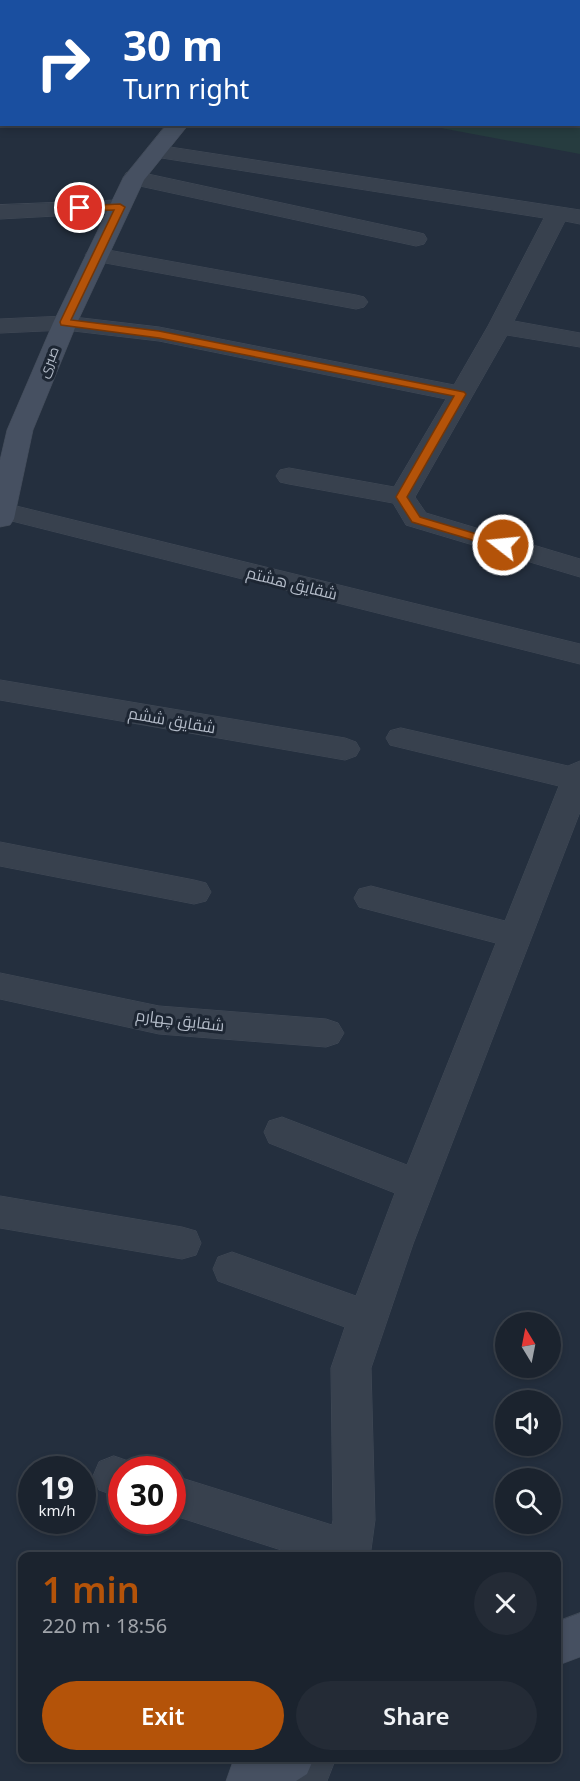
<!DOCTYPE html>
<html lang="en">
<head>
<meta charset="utf-8">
<style>
  body { margin:0; font-family:"Noto Sans",Cairo,sans-serif; background:#242b36; color:#f1f3f6; height:100vh; display:flex; flex-direction:column; font-size:22px; white-space:nowrap }
  * { box-sizing:border-box; margin:0 }
  p { font-size:20px; color:#a0a4aa }
  .icon { flex:none; width:33px; height:33px; fill:none; stroke:currentColor; stroke-width:2; stroke-linecap:round; stroke-linejoin:round }
  .map { position:relative; flex:1; overflow:hidden }
  .panel { position:absolute; left:18px; top:1552px; width:543px; height:210px; display:flex; flex-direction:column; background:#1b232e; border-radius:12px; box-shadow:0 3px 9px #0003,0 0 0 2px #39404a }
  .panel>* { flex:none }
  .guide { position:absolute; left:0px; top:0px; width:580px; height:126px; box-shadow:0 3px 9px #0003,0 0 0 2px #39404a; background:#1a4fa0; color:#fff; overflow:hidden }
  .needle { width:39px; rotate:350deg }
  .fabs { position:absolute; left:495px; top:1312px; display:grid; gap:12px }
  .fabs a { display:grid; place-items:center; width:66px; height:66px; border-radius:50%; background:#1b232e; box-shadow:0 3px 9px #0003,0 0 0 2px #39404a; font-size:30px }
  .speed { position:absolute; left:18px; top:1456px; display:flex; gap:12px; font-size:30px; font-weight:700; text-align:center }
  .speed>* { display:grid; place-content:center; width:78px; height:78px; border-radius:50%; background:#1b232e; box-shadow:0 3px 9px #0003,0 0 0 2px #39404a; line-height:1 }
  .speed small { font-size:15px; font-weight:400 }
  .speed .limit { border:9px solid #d22; background:#fff; color:#111 }
  .pin { position:absolute; display:grid; place-items:center; width:51px; height:51px; color:#fff; margin:-26px; border:3px solid #fff; border-radius:50%; box-shadow:0 2px 6px #0007 }
  .me { position:absolute; width:66px; margin:-33px; rotate:286deg; stroke-linejoin:round; filter:drop-shadow(0 0 4px #0008) }
  .turn { display:flex; align-items:center; gap:21px; height:126px; padding:0 24px; font-size:27px }
  .turn .icon { width:78px; height:78px; stroke-width:2.5 }
  .turn b { display:block; font-size:42px; line-height:51px }
  .round { display:grid; place-items:center; flex:none; width:63px; height:63px; border-radius:32px; background:#242b36 }
  .overview { display:flex; align-items:center; justify-content:space-between; height:102px; padding:0 24px }
  h1 { font-size:36px; font-weight:600; line-height:45px; color:#b45309 }
  .button { display:flex; gap:12px; margin-top:auto; padding:12px 24px }
  .button a { flex:1; height:69px; border-radius:36px; background:#b45309; color:#fff; font-size:24px; font-weight:600; line-height:69px; text-align:center }
  .button a+a { background:#242b36; color:#f1f3f6 }
  .map>svg:first-child { display:block }
  .green { fill:#263c3f }
  .lines { fill:none; stroke-linecap:round; stroke-linejoin:round }
  .street-casing { stroke:#414a57; stroke-width:1 }
  .secondary-casing { stroke:#414a57; stroke-width:1 }
  .street { fill:#38414e; fill-rule:evenodd }
  .secondary { fill:#465061; fill-rule:evenodd }
  .route { fill:#b45309; stroke:#753606; stroke-width:1.5 }
  .labels { text-anchor:middle; dominant-baseline:central; stroke-width:6; stroke-linejoin:round; paint-order:stroke }
  .far-street-label { font-size:14px; fill:#b4bcc9; stroke:#1d2633 }
  .street-label { font-size:16px; fill:#b4bcc9; stroke:#1d2633 }
</style>
</head>
<body>
<div class="map">
<svg width="580" height="1781" viewBox="0 0 580 1781">
  <rect width="100%" height="100%" fill="#242f3e"/>
  <!-- green -->
  <path class="green" d="M523,0H580V154L441,128L443,124H579V2Z"/>
  <g class="lines">
    <!-- street casing -->
    <g class="street-casing">
      <path id="street" d="M157,145L580,210V224L565,221L514,321L580,333V347L507,335L415,497L426,513L580,559V577L406,525L393,503L289,484L280,482L276,476L280,470L289,468L394,487L446,399L159,341L65,330L0,333V319L65,316L159,327L454,385L488,326L544,218L149,156L146,151L149,146Z
        M134,171L416,232L424,234L427,239L424,244L416,246L126,183L123,178L126,173Z
        M120,200L128,202L131,207L128,212L0,219V205Z
        M97,248L356,295L364,297L368,302L364,307L356,309L89,260L85,255L89,250Z
        M4,503L580,644V664L0,518V504Z
        M0,680L345,738L356,742L360,749L356,756L345,760L0,700Z
        M401,728L568,766L580,761V812L413,1244L371,1368L375,1520L370,1557H303L172,1515V1475L332,1525L333,1520L331,1368L345,1327L218,1281L213,1269L218,1257L232,1252L356,1296L395,1193L269,1143L264,1132L269,1121L282,1117L407,1165L496,943L359,907L354,898L359,889L371,886L505,921L559,786L390,745L386,738L390,731Z
        M0,842L194,880L206,883L211,892L206,901L194,904L0,866Z
        M0,973L159,1006L326,1019L338,1023L344,1033L338,1043L326,1047L159,1034L0,999Z
        M0,1196L182,1227L196,1231L201,1243L196,1255L182,1259L0,1228Z
        M114,1456L137,1464L140,1470H122V1498L99,1490L93,1476L99,1462Z
        M290,1758H336L327,1781H281Z"/>
    </g>
    <!-- secondary casing -->
    <g class="secondary-casing">
      <path id="secondary" d="M276,0H296L276,2Z
        M167,124H189L144,180L77,323L33,430L14,519L10,525L0,527V460L7,430L53,323L123,178Z
        M580,1613V1657L556,1666V1622Z
        M244,1758H314L307,1774L296,1781H226L232,1764Z"/>
    </g>
    <!-- street -->
    <use href="#street" class="street"/>
    <!-- secondary -->
    <use href="#secondary" class="secondary"/>
  </g>
  <!-- route -->
  <path class="route" d="M120,204L125,207L71,320L159,331L464,392L466,394L407,497L420,517L507,543V548H499L412,522L396,497L454,396L159,338L61,325L60,322L114,210L80,211L75,208L80,206Z"/>
  <g class="labels">
    <!-- far-street labels -->
    <g class="far-street-label">
      <text transform="translate(48 362) rotate(-68)">صبری</text>
    </g>
    <!-- street labels -->
    <g class="street-label">
      <text transform="translate(292 583) rotate(14)">شقایق هشتم</text>
      <text transform="translate(172 720) rotate(10)">شقایق ششم</text>
      <text transform="translate(180 1020) rotate(7)">شقایق چهارم</text>
    </g>
  </g>
</svg>
<div class="fabs">
<a><svg class="needle" viewBox="-14 -14 28 28"><path d="M0-13l5 13h-10z" fill="#e53935"/><path d="M0 13l5-13h-10z" fill="#a0a4aa"/></svg></a>
<a><svg class="icon" aria-label="sound" viewBox="0 0 24 24"><path d="M4 9h4l5-4v14l-5-4H4zM17 9q2 3 0 6"/></svg></a>
<a><svg class="icon" aria-label="search" viewBox="0 0 24 24"><circle cx="10" cy="10" r="6"/><path d="M15 15l6 6"/></svg></a>
</div>
<div class="speed"><div>19<small>km/h</small></div><div class="limit">30</div></div>
<div class="pin" style="left:80px;top:208px;background:#d93025"><svg class="icon" aria-label="arrive" viewBox="0 0 24 24"><path d="M6 21V4h12l-3 4 3 4H6"/></svg></div>
<svg class="me" style="left:503px;top:545px" viewBox="-20 -20 40 40"><circle r="17" fill="#b45309" stroke="#fff" stroke-width="3"/><path d="M0-11L8 9 0 5-8 9z" fill="#fff"/></svg>
<div class="guide">
<div class="turn"><svg class="icon" aria-label="right" viewBox="0 0 24 24"><path d="M7 20v-9h11M14 6l5 5-5 5"/></svg><div><b>30 m</b>Turn right</div></div>
</div>
<section class="panel">
<div class="overview"><div><h1>1 min</h1><p>220 m · 18:56</p></div><a class="round"><svg class="icon" aria-label="close" viewBox="0 0 24 24"><path d="M6 6l12 12M18 6L6 18"/></svg></a></div>
<div class="button"><a>Exit</a><a>Share</a></div>
</section>
</div>
</body>
</html>
